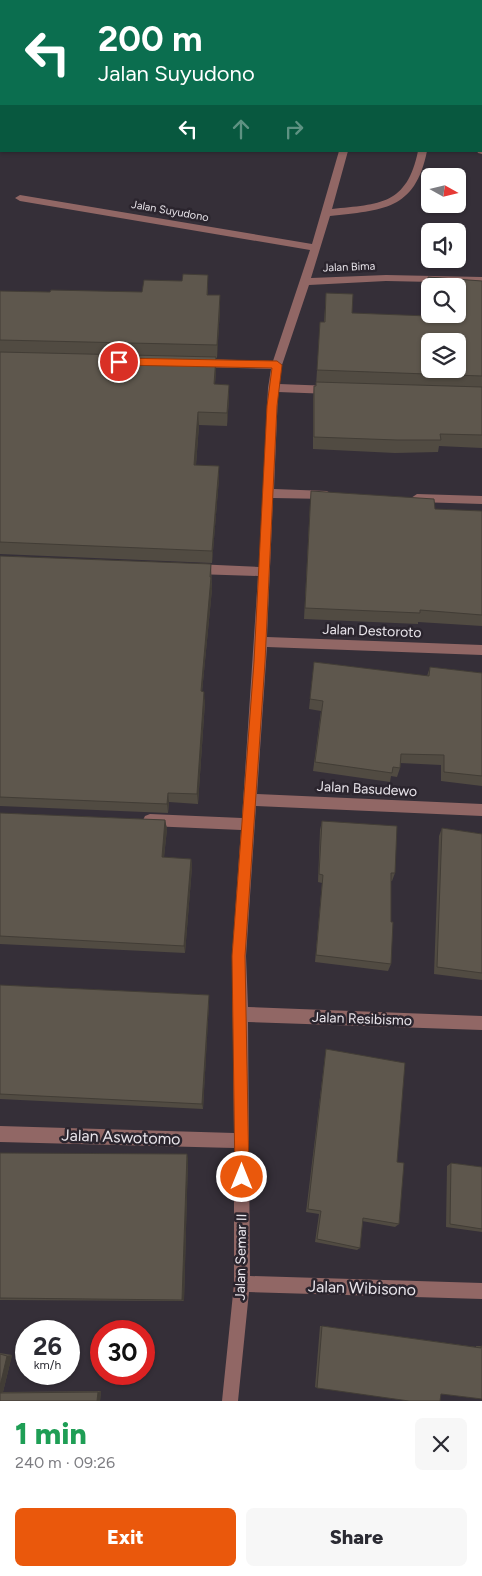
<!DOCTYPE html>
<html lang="en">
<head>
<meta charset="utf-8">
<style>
  body { margin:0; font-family:Figtree,sans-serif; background:#f7f7f7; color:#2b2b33; height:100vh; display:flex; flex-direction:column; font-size:19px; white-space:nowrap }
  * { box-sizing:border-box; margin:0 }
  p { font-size:16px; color:#7c7c81 }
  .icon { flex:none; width:28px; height:28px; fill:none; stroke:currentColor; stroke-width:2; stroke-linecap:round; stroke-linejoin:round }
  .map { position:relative; height:1401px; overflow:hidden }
  .details { display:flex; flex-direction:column; background:#fff; flex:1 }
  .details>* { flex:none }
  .guide { position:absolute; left:0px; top:0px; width:482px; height:152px; box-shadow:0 1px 4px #0004; background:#0b6e4f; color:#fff; overflow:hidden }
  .needle { width:32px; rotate:98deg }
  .buttons { position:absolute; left:421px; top:168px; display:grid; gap:10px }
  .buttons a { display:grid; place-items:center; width:45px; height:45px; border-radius:8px; background:#fff; box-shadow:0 1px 4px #0004; font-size:25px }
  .speed { position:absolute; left:15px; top:1320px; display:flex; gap:10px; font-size:25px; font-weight:700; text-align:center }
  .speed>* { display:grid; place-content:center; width:65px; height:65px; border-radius:50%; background:#fff; box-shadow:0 1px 4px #0004; line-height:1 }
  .speed small { font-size:12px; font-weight:400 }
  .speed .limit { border:8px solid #d22; background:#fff; color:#111 }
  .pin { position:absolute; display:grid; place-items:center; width:42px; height:42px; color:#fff; margin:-21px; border:2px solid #fff; border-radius:50%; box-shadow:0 1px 5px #0007 }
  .me { position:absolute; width:55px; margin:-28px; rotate:0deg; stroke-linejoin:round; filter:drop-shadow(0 0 4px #0008) }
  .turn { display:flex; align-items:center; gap:18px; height:105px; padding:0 15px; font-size:22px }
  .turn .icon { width:65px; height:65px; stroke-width:2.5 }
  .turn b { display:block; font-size:35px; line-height:42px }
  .lanes { display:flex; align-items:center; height:48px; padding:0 15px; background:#0003; justify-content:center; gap:25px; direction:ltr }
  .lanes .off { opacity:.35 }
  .round { display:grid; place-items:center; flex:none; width:52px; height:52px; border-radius:8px; background:#f7f7f7 }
  .overview { display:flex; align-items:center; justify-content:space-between; height:85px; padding:0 15px }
  h1 { font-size:30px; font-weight:800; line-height:38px; color:#1e9e55 }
  .primary-button { display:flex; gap:10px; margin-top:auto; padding:10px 15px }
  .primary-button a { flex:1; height:58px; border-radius:8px; background:#ea580c; color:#fff; font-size:20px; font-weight:800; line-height:58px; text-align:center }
  .primary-button a+a { background:#f7f7f7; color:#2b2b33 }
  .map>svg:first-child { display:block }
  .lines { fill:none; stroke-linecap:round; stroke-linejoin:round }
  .minor { fill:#916765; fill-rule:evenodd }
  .wall { fill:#514b42 }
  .shaded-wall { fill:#423d36 }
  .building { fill:#5e574d; stroke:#423d36; fill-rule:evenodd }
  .route { fill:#ea580c; stroke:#983908 }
  .labels { text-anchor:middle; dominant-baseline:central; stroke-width:5; stroke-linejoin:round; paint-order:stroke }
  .far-street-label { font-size:11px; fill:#e9e5eb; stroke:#2b252e }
  .street-label { font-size:14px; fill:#e9e5eb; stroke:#2b252e }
  .near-street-label { font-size:16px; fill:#e9e5eb; stroke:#2b252e }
</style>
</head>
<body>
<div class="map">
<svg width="482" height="1401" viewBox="0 0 482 1401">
  <rect width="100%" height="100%" fill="#352f38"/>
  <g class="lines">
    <!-- minor -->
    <path class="minor" d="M481,63H482V69H481Z
      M482,148V154L478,153L477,151H481Z
      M339,151H348L332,209C380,204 407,205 418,151H427C415,211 382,210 330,216L311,278L386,275L482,277V283L386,281L309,285L282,365L279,384L331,386L336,390L331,394L278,392L274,489L327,491L333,495L327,499L273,498L267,637L482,645V655L267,647L257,794L482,804V816L256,806L246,956L248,1007L482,1016V1030L248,1022L250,1276L482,1283V1299L249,1292L238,1401H222L234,1284V1148L0,1142V1126L234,1133L232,956L241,830L150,826L145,824L143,820L145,816L150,814L242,818L258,576L195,574L191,572L189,569L191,566L195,564L259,567L268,388L271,369L199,367L194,363L199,359L273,361L310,250L20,201L15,198L20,195L312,244Z
      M417,494L482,496V504L417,502L411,498Z"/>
  </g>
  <!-- wall -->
  <path class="wall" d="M428,277L482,281V448L439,446L438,452L395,453L313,449V399L314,386H316L320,322H324L326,293L352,313L426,316L425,290Z
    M208,288V295H220V308L217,358H216V370L215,384L229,385V398L227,426L199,425L196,465L219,466V478L212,563L0,554V291L50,292H142Z
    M310,504L482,511V626L418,622V624L304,619Z
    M0,556L211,564L212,589L202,692L205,702L198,804L169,802L168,813L0,806Z
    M314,662L427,676L430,667L482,673V786L441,781V765L400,763V768L397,777L391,776L390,782L313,771L321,711L309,709Z
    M0,813L165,820L167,829L164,857L191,859L192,867L185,953L0,944Z
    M322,821L395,873L392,881H391V964L388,971L315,962L322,883L318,882L320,830Z
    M442,828L482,834V980L434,974L439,836Z
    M0,985L209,995V1002L203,1109L0,1099Z
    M326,1049L397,1162L399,1224L395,1227L362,1221L360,1248L357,1250L315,1242L319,1214L306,1212L325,1056Z
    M0,1153L188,1158L184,1301L0,1300Z
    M451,1163L482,1167V1232L446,1227L447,1166Z
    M320,1326H322L476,1347V1346H482V1399L441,1394L317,1388L315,1387Z
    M0,1353L12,1355L3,1392L101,1391L100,1401H0Z"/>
  <!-- shaded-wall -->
  <path class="shaded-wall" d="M208,275V288L207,308V295Z
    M220,295V308L217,358V345Z
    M216,357V370L214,397V384Z
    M229,385V398L227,426V413Z
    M198,412L199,425L195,477L194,465Z
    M219,466V478L212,563V551Z
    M211,577L212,589L201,702V691Z
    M204,692L205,702L198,804L197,794Z
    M168,793L169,802L168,813L167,804Z
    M165,820L167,829L163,866L162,857Z
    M191,859L192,867L185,953L184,946Z
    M209,995V1002L203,1109L202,1104Z
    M187,1154L188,1158L184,1301L182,1300Z
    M12,1355L3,1392L0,1393V1386L7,1356Z
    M101,1391L100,1401H97L98,1392Z"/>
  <!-- building -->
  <path class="building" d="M183,274L208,275L207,295H220L217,345L0,340V291L50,292L51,290L142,292L144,280L182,281Z
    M428,277L482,281V376L317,370L320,322H325L326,293L353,294L352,313L428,316ZM430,286H458V314H430ZM430,341H458V369H430Z
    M0,352L216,357L214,384L229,385L227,413L198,412L194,465L219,466L212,551L0,542Z
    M316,382L482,387V435L440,434L441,440H397L314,437V386H316Z
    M311,491L434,499L435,509L482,511V615L420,610V613L305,608Z
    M0,556L211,564L210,577H211L201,691L204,692L197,794L168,793L167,804L0,797Z
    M314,662L429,676L430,667L482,673V776L444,772V755L401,754L400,768L393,767L392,773L315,762L323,701L310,699Z
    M0,813L165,820L162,857L191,859L184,946L0,936Z
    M322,821L397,826L395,873H391V922H393L391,964L316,955L323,875L319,874Z
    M442,828L482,834V973L437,967Z
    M0,985L209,995L202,1104L0,1094Z
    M326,1049L405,1063L397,1162L404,1163L399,1224L363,1218L360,1248L317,1239L321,1211L308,1209Z
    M0,1153L187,1154L182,1300L0,1298Z
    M451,1163L482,1167V1229L450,1224Z
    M322,1326L481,1348V1346H482V1399L441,1394L440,1401H409L317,1388Z
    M0,1354L7,1356L0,1386Z
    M98,1392L97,1401H0V1393Z"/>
  <!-- route -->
  <path class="route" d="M119,358L277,361L282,365L277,406L265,662L245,956L249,1177L247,1182L242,1184L237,1182L235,1177L232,956L254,662L267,406L272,368L119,365L114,362Z"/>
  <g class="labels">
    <!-- far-street labels -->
    <g class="far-street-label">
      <text transform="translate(170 211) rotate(10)">Jalan Suyudono</text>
      <text transform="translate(349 267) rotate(-2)">Jalan Bima</text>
    </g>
    <!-- street labels -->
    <g class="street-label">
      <text transform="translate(372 631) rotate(2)">Jalan Destoroto</text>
      <text transform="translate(367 789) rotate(3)">Jalan Basudewo</text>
      <text transform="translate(362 1019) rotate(2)">Jalan Resibismo</text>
      <text transform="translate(241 1257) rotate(-89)">Jalan Semar II</text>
    </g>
    <!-- near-street labels -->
    <g class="near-street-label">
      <text transform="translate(121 1137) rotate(2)">Jalan Aswotomo</text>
      <text transform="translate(362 1288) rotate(2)">Jalan Wibisono</text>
    </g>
  </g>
</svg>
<div class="buttons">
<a><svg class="needle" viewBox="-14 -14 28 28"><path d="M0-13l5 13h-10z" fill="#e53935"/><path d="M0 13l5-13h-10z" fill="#7c7c81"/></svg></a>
<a><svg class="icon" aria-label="sound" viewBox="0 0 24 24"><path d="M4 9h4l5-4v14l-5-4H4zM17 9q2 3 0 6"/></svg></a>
<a><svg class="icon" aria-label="search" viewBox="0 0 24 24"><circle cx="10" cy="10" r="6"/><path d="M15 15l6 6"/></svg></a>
<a><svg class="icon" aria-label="layers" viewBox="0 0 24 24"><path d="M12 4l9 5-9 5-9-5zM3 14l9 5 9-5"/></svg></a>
</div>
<div class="speed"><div>26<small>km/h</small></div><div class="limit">30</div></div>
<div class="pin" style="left:119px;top:362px;background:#d93025"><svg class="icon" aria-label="arrive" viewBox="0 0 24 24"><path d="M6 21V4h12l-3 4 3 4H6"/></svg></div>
<svg class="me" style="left:242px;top:1177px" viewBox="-20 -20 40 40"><circle r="17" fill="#ea580c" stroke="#fff" stroke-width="3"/><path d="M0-11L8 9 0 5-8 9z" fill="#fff"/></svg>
<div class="guide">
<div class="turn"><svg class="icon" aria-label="left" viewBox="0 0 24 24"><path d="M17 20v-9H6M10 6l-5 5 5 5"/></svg><div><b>200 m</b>Jalan Suyudono</div></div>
<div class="lanes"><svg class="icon" aria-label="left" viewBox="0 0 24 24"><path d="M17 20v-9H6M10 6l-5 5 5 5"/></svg><svg class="icon off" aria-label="ahead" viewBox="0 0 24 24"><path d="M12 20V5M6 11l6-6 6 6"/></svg><svg class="icon off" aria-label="right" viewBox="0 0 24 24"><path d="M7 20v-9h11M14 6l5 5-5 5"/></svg></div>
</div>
</div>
<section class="details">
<div class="overview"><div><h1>1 min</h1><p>240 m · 09:26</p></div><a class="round"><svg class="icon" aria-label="close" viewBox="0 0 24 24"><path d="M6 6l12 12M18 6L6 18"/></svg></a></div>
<div class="primary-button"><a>Exit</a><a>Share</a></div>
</section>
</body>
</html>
